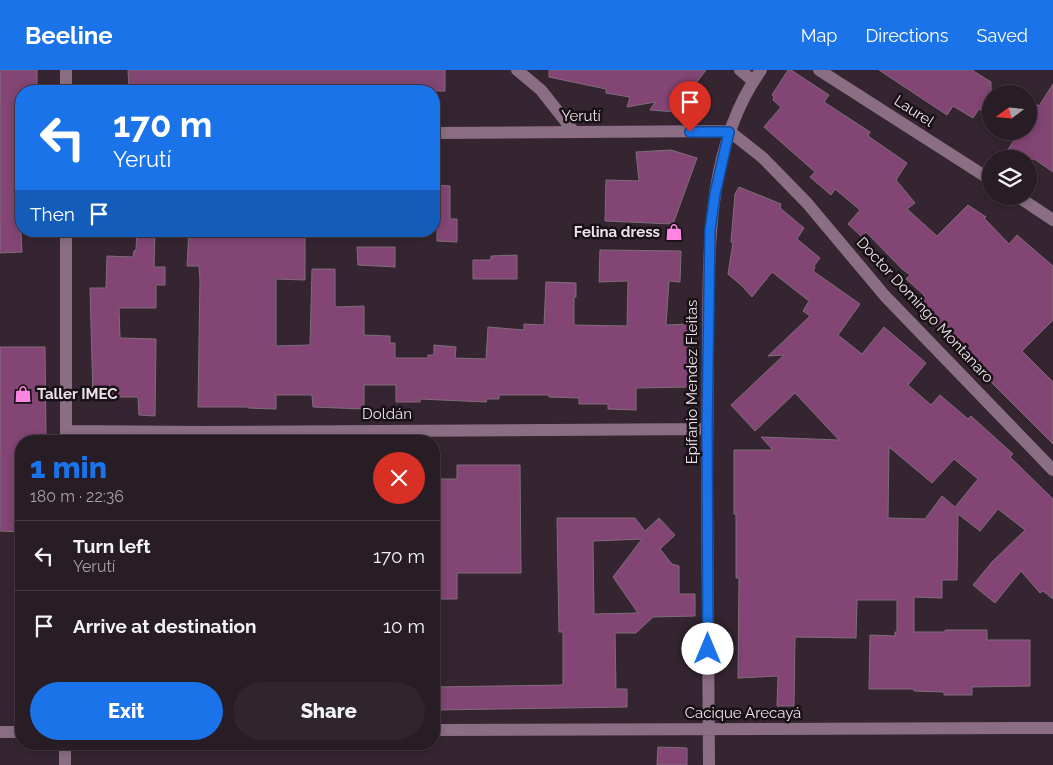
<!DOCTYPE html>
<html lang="en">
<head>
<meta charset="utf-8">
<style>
  body { margin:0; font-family:Raleway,sans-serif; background:#30252d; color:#f1f3f6; height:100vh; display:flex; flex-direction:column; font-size:19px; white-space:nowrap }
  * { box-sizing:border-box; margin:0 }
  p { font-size:16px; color:#a5a1a7 }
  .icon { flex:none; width:28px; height:28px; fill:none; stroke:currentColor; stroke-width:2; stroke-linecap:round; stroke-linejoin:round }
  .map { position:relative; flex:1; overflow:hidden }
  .side { position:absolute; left:15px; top:365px; width:425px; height:315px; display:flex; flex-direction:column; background:#281c25; border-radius:20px; box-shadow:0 2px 8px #0003,0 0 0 1px #443a42 }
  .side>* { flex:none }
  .guide { position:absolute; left:15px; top:15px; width:425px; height:152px; border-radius:20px; box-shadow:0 2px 8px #0003,0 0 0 1px #443a42; background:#1a73e8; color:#fff; overflow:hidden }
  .needle { width:32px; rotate:254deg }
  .buttons { position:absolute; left:982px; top:15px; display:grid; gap:10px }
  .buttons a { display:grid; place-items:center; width:55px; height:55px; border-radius:50%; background:#281c25; box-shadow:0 2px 8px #0003,0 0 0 1px #443a42; font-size:25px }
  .pin { position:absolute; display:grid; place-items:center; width:42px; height:42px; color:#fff; margin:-51px -21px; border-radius:50% 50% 50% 0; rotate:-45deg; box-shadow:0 0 5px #0007 }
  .pin .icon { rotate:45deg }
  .me { position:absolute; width:55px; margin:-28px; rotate:0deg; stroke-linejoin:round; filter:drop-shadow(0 0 4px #0008) }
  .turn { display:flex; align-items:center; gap:18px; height:105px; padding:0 15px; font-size:22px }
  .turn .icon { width:65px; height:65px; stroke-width:2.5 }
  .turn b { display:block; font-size:35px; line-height:42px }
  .then { display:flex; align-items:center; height:48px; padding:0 15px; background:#0003; gap:10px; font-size:19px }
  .round { display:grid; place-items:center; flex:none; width:52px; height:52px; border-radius:26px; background:#30252d }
  .headline { display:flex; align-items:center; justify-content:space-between; height:85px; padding:0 15px }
  h1 { font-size:30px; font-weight:800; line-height:38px; color:#1a73e8 }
  .button { display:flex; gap:10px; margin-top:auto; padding:10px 15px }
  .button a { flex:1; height:58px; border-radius:30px; background:#1a73e8; color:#fff; font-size:20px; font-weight:800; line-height:58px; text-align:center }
  .button a+a { background:#30252d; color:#f1f3f6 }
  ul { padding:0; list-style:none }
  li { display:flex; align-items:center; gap:15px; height:70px; padding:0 15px; border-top:1px solid #443a42 }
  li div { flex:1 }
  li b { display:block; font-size:19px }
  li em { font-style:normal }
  header { display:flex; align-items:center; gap:30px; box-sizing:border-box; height:70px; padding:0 25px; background:#1a73e8; color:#fff }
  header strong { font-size:24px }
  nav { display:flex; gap:28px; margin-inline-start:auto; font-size:18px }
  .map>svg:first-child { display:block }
  .building { fill:#824574; stroke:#806d7b; fill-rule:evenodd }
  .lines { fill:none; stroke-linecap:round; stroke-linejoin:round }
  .minor { stroke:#8b6e83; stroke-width:12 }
  .route-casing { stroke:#114b97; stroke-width:12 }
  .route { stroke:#1a73e8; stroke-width:9 }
  .labels { text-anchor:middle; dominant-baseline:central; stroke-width:5; stroke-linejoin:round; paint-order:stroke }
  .street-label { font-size:15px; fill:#ede2e9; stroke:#181116 }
  .poi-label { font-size:15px; font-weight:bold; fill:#ede2e9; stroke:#181116; text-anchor:end }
</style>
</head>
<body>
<header>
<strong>Beeline</strong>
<nav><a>Map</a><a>Directions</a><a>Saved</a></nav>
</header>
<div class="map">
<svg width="1053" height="695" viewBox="0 0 1053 695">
  <rect width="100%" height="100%" fill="#352531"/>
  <!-- building -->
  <path class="building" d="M0,0H37V21H21L20,144L22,182L0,183Z
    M128,0H445V21H245V15L212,16V21H129Z
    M549,0H706L690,21L688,20L676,42L650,40L655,32L627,37L630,27L606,23V19L549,7Z
    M788,0H791L829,25L824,32L870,62L868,66L907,93L896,110L915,133L907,139L937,166L968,135L986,147L984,148L1009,174L1017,165L1053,196V250L1022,281L1053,312V374L988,309L959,281L957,282L946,269V265L913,236L924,225L906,209L910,205L902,199L866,162L862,167L848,154L860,140L835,119L831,125L810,107L815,102L764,57L781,37L773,30L774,27L772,25Z
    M879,0H972L991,12V46L979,39L973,48L953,36L947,45Z
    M1053,14V102L1034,89H1002L1020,61H1029V30L1039,36Z
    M671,80L697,88L673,154L605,151L606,110L639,111L636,82Z
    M434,115L450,116V149H457V172L437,171V154L434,153Z
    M739,117L781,134L780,138L804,158L797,169L820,188L814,196L815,198L813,201L860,234L838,265L862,284L884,257L926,293L908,315L931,335L940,325L968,349L971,346L1013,384L1010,387L1053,429V529L1043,521L1040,523L1021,501L995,533L973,515L992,492L1025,460L998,439L980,461L958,444L957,510H942V528L914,527V562H945V560H987V570H1030V616L972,617V625H944V622L914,621V619H869L870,565L895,566V562H897V530H857L856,568L795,567L794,636H777L778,606L738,608L739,508H736V444H734V380H773L761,367L839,370L795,323L755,361L731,335L784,285L768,286L810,246L803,241L809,231L772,202L752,227L742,216L728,204L733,173L731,172L735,124ZM889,377L932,413L954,389L978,409L955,437L942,426L925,449L888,448Z
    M137,161H155L154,197H165V215H156V238H119L120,268L156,269L155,346L139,345L138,327H93L90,218H106L107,186L133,187L134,181L136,180Z
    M189,161H305V210L276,209V276L310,275L312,199H335V237L364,236V265L390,266V273H395V288H428V285H434V275L456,277L455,288L486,289L488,257L524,260V254L544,255L546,212L576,213V227H574V255L627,256L628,211L599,212L600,180L681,181L680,212L669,211L666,255L689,254V317L636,318V340L608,339V334H579V328L549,327V325H499V329H487L486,332L420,329V332H396V315H364V339L313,337L312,325H276V339L248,338V337H198L200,210L199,196H187Z
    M357,177H395V197L358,195Z
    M517,185V209H473V190H491V186Z
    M0,277H45L46,371H21V462L0,461Z
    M457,395H520L521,503H457V529H434V409H457Z
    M557,448H635L645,461L659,448L675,465L660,479L672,494L679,496V524H695V546L653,547L636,563H615L616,619H627V637L434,640V617L563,615V562H559ZM642,469L613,507L638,543L594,544L593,471Z
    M658,677L687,678V695H657Z"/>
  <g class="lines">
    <!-- minor -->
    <path class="minor" d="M517,0L541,20L574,62
      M740,0L753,11
      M819,0L991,110
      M66,21V0
      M434,63L729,61L762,87L807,133L885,226L1053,400
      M1017,126L1053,150
      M66,161V371
      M66,361L202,362L707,359
      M434,660L1053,658
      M0,662H21
      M65,674V695
      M709,695C708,600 708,506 707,411C707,360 708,310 708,259C709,172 708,74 761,0"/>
  </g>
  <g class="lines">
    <!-- route casing -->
    <g class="route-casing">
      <path id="route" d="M690,62H729L715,124L710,160L707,359L708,579"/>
    </g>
    <!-- route -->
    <use href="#route" class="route"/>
  </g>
  <!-- icons -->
  <defs>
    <g id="shop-bare" transform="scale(1.35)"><path d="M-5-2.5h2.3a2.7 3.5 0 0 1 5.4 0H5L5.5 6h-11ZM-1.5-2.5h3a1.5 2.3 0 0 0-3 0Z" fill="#fd86e2" stroke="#181116" stroke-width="2.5" paint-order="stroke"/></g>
  </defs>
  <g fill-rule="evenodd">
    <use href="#shop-bare" x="674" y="162"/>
    <use href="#shop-bare" x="23" y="324"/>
  </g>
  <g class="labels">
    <!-- street labels -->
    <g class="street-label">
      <text transform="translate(914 41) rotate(33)">Laurel</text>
      <text x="581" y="46">Yerutí</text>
      <text transform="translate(925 240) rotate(47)">Doctor Domingo Montanaro</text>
      <text transform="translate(692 312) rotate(-90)">Epifanio Mendez Fleitas</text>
      <text x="387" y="344">Doldán</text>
      <text x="743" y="643">Cacique Arecayá</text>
    </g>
    <!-- poi labels -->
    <g class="poi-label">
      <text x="660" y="162">Felina dress</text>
      <text x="37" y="324" text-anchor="start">Taller IMEC</text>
    </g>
  </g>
</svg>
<div class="buttons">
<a><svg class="needle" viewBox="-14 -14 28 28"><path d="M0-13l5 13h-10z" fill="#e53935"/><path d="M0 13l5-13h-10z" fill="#a5a1a7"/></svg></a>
<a><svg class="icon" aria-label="layers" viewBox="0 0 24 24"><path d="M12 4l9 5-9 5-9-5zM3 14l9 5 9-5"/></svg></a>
</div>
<div class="pin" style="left:690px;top:62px;background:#d93025"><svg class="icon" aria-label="arrive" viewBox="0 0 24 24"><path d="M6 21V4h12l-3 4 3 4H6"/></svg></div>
<svg class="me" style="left:708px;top:579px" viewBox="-20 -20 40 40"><circle r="19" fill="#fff"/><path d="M0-13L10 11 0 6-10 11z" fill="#1a73e8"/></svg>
<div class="guide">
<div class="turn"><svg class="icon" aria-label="left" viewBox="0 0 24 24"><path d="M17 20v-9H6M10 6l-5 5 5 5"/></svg><div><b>170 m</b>Yerutí</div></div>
<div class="then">Then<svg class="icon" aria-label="arrive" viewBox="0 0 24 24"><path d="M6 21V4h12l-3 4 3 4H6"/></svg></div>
</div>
<section class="side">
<div class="headline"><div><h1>1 min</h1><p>180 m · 22:36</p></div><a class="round" style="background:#d93025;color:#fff"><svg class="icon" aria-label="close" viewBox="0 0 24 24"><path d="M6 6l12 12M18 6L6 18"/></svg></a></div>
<ul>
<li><svg class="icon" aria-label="left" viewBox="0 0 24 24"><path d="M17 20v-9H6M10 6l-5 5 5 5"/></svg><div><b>Turn left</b><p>Yerutí</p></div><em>170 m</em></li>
<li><svg class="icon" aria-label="arrive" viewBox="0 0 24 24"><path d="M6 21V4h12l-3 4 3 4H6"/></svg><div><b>Arrive at destination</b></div><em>10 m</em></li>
</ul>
<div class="button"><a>Exit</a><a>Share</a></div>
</section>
</div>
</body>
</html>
